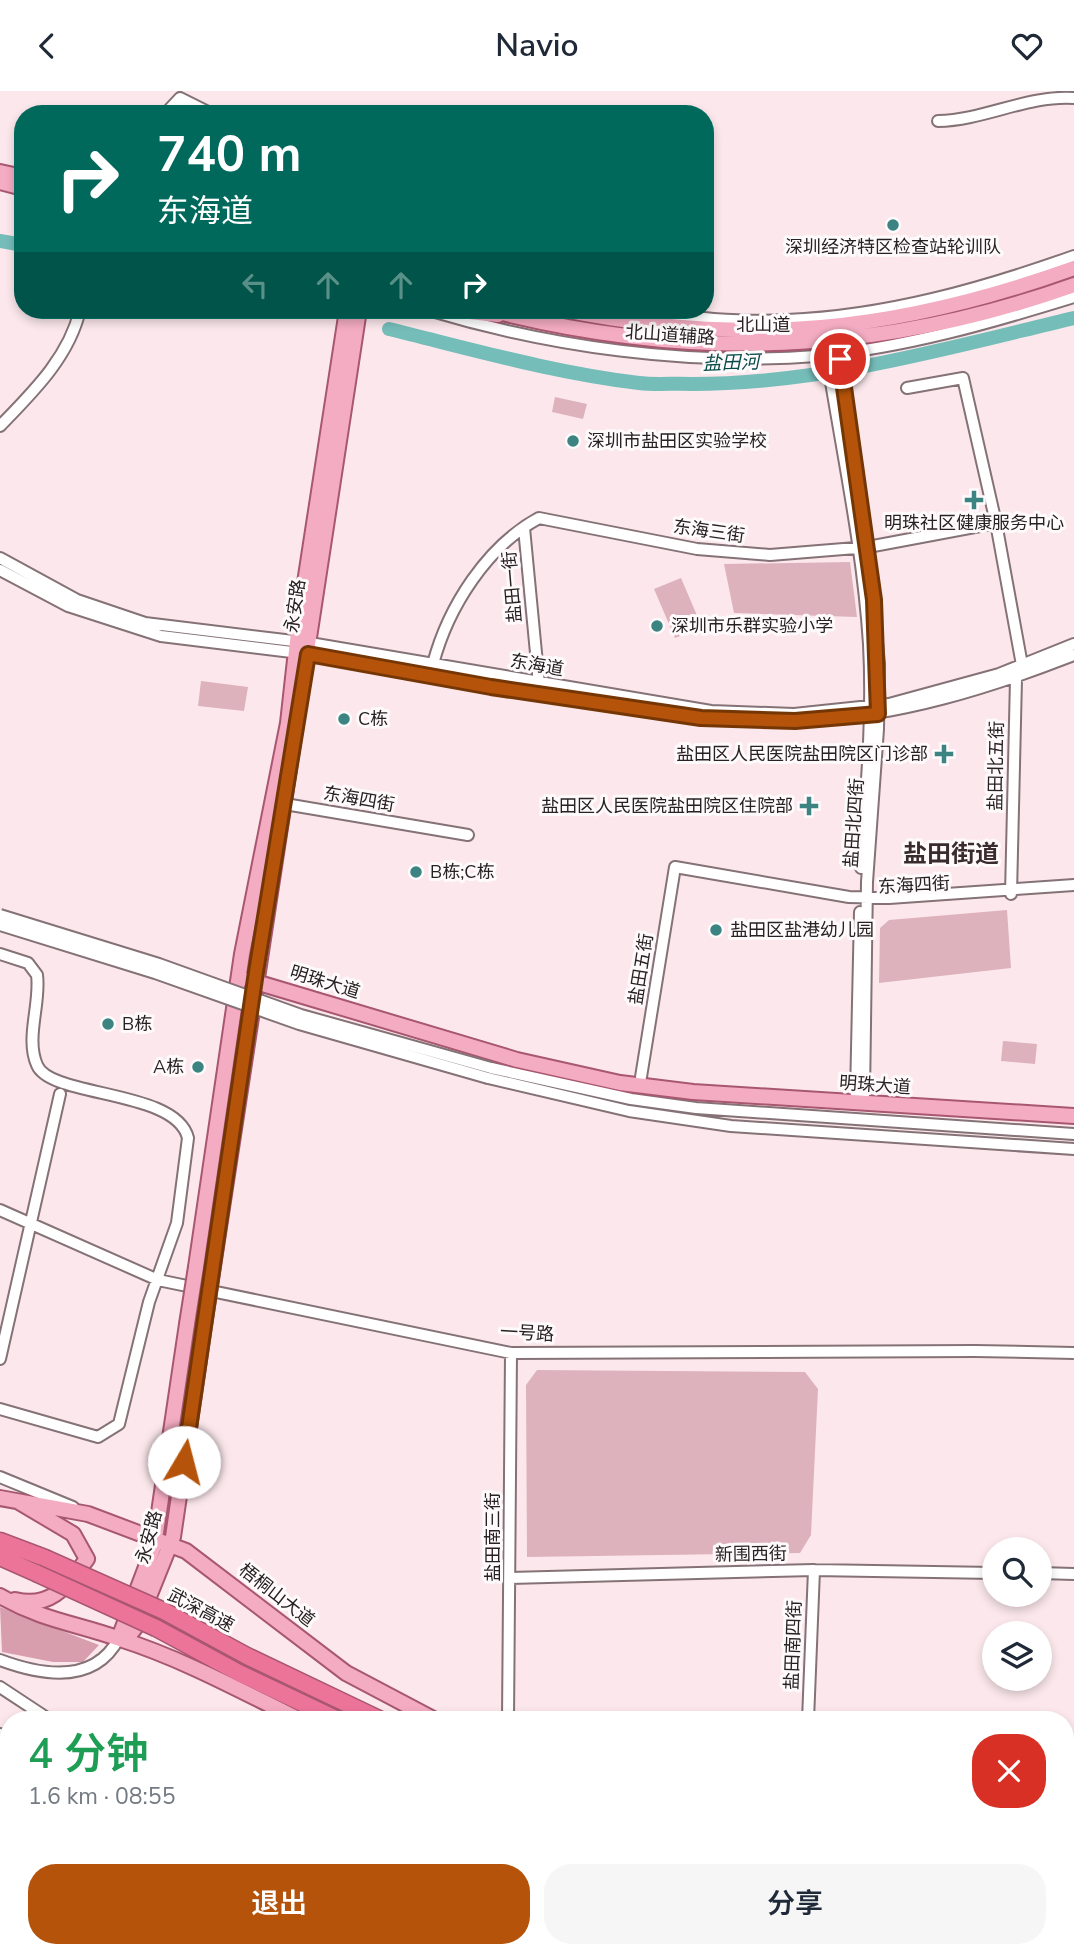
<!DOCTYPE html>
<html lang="zh">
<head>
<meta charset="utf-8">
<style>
  body { margin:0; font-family:"Nunito Sans","Noto Sans SC",sans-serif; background:#f6f6f7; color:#1f2937; height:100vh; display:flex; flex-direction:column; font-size:26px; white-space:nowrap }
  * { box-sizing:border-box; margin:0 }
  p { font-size:23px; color:#747a83 }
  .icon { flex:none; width:38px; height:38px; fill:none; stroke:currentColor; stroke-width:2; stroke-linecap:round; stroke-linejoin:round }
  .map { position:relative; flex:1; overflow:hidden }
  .details { position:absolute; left:0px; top:1620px; width:1074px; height:247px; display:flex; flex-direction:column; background:#fff; border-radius:28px 28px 0 0; box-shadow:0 4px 10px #0003 }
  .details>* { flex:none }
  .hud { position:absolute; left:14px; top:14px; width:700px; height:214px; border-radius:28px; box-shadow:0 4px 10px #0003; background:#00695c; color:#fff; overflow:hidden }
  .controls { position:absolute; left:982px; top:1446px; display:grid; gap:14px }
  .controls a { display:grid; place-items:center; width:70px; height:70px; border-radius:50%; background:#fff; box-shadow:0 4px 10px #0003; font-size:35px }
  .pin { position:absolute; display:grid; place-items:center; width:60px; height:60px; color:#fff; margin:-30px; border:4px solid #fff; border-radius:50%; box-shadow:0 2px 7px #0007 }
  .me { position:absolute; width:77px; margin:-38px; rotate:8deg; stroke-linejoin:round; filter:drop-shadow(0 0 5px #0008) }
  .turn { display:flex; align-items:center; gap:24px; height:147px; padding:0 28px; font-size:32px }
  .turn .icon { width:91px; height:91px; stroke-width:2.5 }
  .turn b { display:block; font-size:49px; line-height:60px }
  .lanes { display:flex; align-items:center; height:66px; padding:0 28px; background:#0003; justify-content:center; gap:35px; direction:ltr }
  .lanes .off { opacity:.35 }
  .round { display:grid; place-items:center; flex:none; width:74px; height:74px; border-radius:28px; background:#f6f6f7 }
  .summary { display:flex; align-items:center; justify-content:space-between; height:119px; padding:0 28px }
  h1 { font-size:42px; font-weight:600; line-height:52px; color:#1e9e55 }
  .button { display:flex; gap:14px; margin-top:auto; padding:14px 28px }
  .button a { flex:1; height:80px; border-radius:28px; background:#b45309; color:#fff; font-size:28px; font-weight:600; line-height:80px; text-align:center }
  .button a+a { background:#f6f6f7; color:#1f2937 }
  header { display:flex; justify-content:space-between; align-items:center; height:91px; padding:0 28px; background:#fff; font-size:32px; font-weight:600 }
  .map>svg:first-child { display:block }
  .green { fill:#ddb2bc }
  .forest { fill:#d99ead }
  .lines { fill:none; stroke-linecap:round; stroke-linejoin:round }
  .stream { stroke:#75bdb9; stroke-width:2.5 }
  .river { stroke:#75bdb9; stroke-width:14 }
  .minor-casing { stroke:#847276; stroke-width:14 }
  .major-casing { stroke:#a85770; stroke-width:18 }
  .highway-casing { stroke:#a85770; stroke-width:19 }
  .minor { stroke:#fff; stroke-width:10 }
  .major { stroke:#f4acc2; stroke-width:14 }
  .highway { stroke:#ed7499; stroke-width:16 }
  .minor-bridge-casing { stroke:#847276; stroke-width:14; stroke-linecap:butt }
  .major-bridge-casing { stroke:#a85770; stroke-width:18; stroke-linecap:butt }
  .highway-bridge-casing { stroke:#a85770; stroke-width:19; stroke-linecap:butt }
  .minor-bridge { stroke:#fff; stroke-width:10 }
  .major-bridge { stroke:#f4acc2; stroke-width:14 }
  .highway-bridge { stroke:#ed7499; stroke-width:16 }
  .route-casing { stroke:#753606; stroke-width:18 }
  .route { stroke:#b45309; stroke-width:12 }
  .poi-dot { fill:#3c8481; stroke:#fefafb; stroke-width:2.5 }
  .labels { text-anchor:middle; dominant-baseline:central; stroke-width:6; stroke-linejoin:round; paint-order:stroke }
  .poi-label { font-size:18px; fill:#282123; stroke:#fefafb; text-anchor:start }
  .street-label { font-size:18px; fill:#282123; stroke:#fefafb }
  .water-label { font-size:19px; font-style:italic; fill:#094c4a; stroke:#fefafb }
  .district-label { font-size:24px; font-weight:bold; fill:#3a2b2e; stroke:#fefafb }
</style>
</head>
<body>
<header><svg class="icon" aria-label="back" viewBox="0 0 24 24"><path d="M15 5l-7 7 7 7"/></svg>Navio<svg class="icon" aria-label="heart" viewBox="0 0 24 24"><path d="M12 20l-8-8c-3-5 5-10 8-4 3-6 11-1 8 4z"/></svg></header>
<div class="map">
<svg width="1074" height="1867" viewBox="0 0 1074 1867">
  <rect width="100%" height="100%" fill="#fce8ec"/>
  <!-- green -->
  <path class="green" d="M555,306L587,313L583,328L552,321Z
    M850,471L857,526L734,522L724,473Z
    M681,487L702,536L675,547L654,498Z
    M201,590L248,596L244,620L198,615Z
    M1007,819L1011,877L879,892L880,837L889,829Z
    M1003,950L1037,953L1035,973L1001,970Z
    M537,1279L805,1281L818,1298L811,1444L800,1462L527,1466L526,1294Z
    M683,1859L785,1858L788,1862L794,1859H806L812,1867H677Z"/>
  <!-- forest -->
  <path class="forest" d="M0,1516L99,1554L83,1571H53L2,1561Z"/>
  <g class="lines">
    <!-- stream -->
    <path class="stream" d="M0,1792L9,1786"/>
    <!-- river -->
    <path class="river" d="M0,150L23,154
      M318,219H320
      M389,238C471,258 554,282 639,292C656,294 675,292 692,293C822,293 948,257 1074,227"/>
    <!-- minor casing -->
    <g class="minor-casing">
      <path id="minor" d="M165,23L180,7L212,23
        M938,30C985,29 1027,4 1074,7
        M428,219C551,256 688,275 816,265C904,257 990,232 1074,206
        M627,219C680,225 734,232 787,229C886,225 981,198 1074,165
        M849,261L838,272L868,456L879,573L878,638L867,791L864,1004
        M816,265L828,273C843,366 863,459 869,553C873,628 866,702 861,777
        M907,297L963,287L996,432L1022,574
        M0,335C33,301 69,266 80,219
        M524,437L539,593
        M0,467L77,509L145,532L310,552L711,620L794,623L889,613L999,583L1074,553
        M0,479L68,515L161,545L308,563L671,624L792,630
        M433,573C448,516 487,455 539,427L697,458L770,464L868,456L996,432
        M808,630C902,624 987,598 1074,564
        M285,713L468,744
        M1011,803L1016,588
        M0,863L28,872L37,884C41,912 25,947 37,974C50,1007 176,998 188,1047L177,1132L149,1211L119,1333L98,1346L0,1318
        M491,977L631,1008L696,1017L1074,1043
        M641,986L675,776L849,806L889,807L1074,794
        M488,987L629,1020L731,1035L1074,1058
        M856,1004L860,821
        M0,1119L158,1189L511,1262L975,1260
        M0,1268L60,1003
        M0,1386L73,1416
        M1040,1482L1074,1483
        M510,1487L814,1479L994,1482
        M0,1569C43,1585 95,1593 119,1547
        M0,1596L50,1629
        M508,1629L511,1262
        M808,1629L814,1479
        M0,1643L9,1649
        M0,1653L9,1660
        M1066,1766L1074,1675
        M531,1858L564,1867
        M1066,1858L1074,1792
        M221,1867L228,1858
        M231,1867L238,1858
        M309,1867V1858
        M317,1867V1858
        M482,1867L485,1858
        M492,1867L495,1858
        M1057,1867V1858"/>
    </g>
    <!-- major casing -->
    <g class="major-casing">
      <path id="major" d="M0,81L23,86
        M0,91L23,97
        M451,219L498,224
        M490,219C690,270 878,264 1074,194
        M563,219C748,256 896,241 1074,177
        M249,889L517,969L620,992L693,1001L1074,1025
        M196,1176L242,863L288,632L300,524L347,219
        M212,1182L359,219
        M0,1407L88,1423L186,1460L346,1582L435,1629
        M0,1505C44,1530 75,1532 120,1548C183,1568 241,1600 300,1629
        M15,1509C52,1518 67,1494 87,1468L73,1443L19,1411
        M119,1547L131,1542L138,1533L173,1446L204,1235
        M119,1547L154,1455L187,1233
        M1066,1710L1073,1694
        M1066,1735L1074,1734
        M1066,1807H1074
        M1067,1844L1074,1833"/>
    </g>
    <!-- highway casing -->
    <g class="highway-casing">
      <path id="highway" d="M0,1450L45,1467
        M0,1466L36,1482
        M164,1520L247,1565L381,1629
        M156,1537L239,1582L338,1629
        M1066,1779H1074"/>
    </g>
    <!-- minor -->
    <use href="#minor" class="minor"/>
    <!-- major -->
    <use href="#major" class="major"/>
    <!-- highway -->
    <use href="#highway" class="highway"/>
    <!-- minor-bridge casing -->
    <g class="minor-bridge-casing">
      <path id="minor-bridge" d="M0,824L159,873L301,924L491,977
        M0,834L155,882L299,933L488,987
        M975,1260L1074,1262"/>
    </g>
    <!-- major-bridge casing -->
    <g class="major-bridge-casing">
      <path id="major-bridge" d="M187,1233L196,1176
        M204,1235L212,1182"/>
    </g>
    <!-- highway-bridge casing -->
    <g class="highway-bridge-casing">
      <path id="highway-bridge" d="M45,1467L164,1520
        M36,1482L156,1537
        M1066,1762H1074"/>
    </g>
    <!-- minor-bridge -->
    <use href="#minor-bridge" class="minor-bridge"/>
    <!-- major-bridge -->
    <use href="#major-bridge" class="major-bridge"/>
    <!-- highway-bridge -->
    <use href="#highway-bridge" class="highway-bridge"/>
  </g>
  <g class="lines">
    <!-- route casing -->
    <g class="route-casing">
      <path id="route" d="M184,1371L256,881L308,563L491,596L701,627L795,630L878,623L874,509L840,268"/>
    </g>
    <!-- route -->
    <use href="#route" class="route"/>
  </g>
  <!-- markers -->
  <g class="poi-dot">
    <circle cx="893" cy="134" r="7"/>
    <circle cx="573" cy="350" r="7"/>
    <path d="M970.5 398.5h7v7h7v7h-7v7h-7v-7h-7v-7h7z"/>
    <circle cx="657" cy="535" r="7"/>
    <circle cx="344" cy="628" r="7"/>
    <path d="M940.5 652.5h7v7h7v7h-7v7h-7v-7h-7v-7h7z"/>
    <path d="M805.5 704.5h7v7h7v7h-7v7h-7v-7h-7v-7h7z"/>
    <circle cx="416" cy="781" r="7"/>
    <circle cx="716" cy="839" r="7"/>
    <circle cx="108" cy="933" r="7"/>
    <circle cx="198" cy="976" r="7"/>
  </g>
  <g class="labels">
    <!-- poi labels -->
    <g class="poi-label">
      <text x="893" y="156" text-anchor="middle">深圳经济特区检查站轮训队</text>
      <text x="587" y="350">深圳市盐田区实验学校</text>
      <text x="974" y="432" text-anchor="middle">明珠社区健康服务中心</text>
      <text x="671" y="535">深圳市乐群实验小学</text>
      <text x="358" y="628">C栋</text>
      <text x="928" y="663" text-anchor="end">盐田区人民医院盐田院区门诊部</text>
      <text x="793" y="715" text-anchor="end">盐田区人民医院盐田院区住院部</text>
      <text x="430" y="781">B栋;C栋</text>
      <text x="730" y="839">盐田区盐港幼儿园</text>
      <text x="122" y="933">B栋</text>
      <text x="184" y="976" text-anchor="end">A栋</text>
    </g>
    <!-- street labels -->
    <g class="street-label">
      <text x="763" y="234">北山道</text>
      <text transform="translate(670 244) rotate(4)">北山道辅路</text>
      <text transform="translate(709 440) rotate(8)">东海三街</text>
      <text transform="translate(512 496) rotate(-95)">盐田一街</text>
      <text transform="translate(295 515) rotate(-82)">永安路</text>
      <text transform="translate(537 574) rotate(10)">东海道</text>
      <text transform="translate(996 675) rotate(-89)">盐田北五街</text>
      <text transform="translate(359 708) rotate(10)">东海四街</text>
      <text transform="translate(854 732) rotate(-86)">盐田北四街</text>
      <text transform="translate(914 794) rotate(-3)">东海四街</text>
      <text transform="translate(641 878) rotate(-81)">盐田五街</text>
      <text transform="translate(325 891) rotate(17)">明珠大道</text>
      <text transform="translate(875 994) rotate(4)">明珠大道</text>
      <text transform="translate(527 1242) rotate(3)">一号路</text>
      <text transform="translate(149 1446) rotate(-75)">永安路</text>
      <text transform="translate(493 1446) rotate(-90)">盐田南三街</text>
      <text transform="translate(751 1463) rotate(-1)">新围西街</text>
      <text transform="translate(277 1504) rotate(38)">梧桐山大道</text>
      <text transform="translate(201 1519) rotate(28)">武深高速</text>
      <text transform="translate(793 1554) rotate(-88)">盐田南四街</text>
    </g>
    <!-- water labels -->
    <g class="water-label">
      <text transform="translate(731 272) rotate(-2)">盐田河</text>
    </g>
    <!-- district labels -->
    <g class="district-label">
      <text x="951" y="763">盐田街道</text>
    </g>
  </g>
</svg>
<div class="controls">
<a><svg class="icon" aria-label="search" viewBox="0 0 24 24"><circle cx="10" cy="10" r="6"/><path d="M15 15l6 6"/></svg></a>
<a><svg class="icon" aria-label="layers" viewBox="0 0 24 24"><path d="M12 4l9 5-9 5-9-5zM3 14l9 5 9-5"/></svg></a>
</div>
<div class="pin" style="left:840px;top:268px;background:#d93025"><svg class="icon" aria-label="arrive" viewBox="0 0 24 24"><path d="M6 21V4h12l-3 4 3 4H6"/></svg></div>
<svg class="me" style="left:184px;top:1371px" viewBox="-20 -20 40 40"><circle r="19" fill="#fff"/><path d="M0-13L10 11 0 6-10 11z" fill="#b45309"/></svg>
<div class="hud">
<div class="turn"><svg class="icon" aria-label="right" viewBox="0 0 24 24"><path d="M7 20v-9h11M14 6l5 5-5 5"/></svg><div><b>740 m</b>东海道</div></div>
<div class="lanes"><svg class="icon off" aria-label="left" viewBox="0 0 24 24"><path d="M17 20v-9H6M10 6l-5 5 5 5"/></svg><svg class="icon off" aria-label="ahead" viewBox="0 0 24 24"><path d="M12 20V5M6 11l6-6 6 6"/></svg><svg class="icon off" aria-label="ahead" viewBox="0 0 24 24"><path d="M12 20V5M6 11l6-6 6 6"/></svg><svg class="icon" aria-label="right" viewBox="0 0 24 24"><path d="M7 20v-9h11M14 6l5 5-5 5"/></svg></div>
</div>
<section class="details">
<div class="summary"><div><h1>4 分钟</h1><p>1.6 km · 08:55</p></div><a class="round" style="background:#d93025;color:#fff"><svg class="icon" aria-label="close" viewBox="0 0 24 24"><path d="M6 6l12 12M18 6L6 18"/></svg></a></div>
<div class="button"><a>退出</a><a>分享</a></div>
</section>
</div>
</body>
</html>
